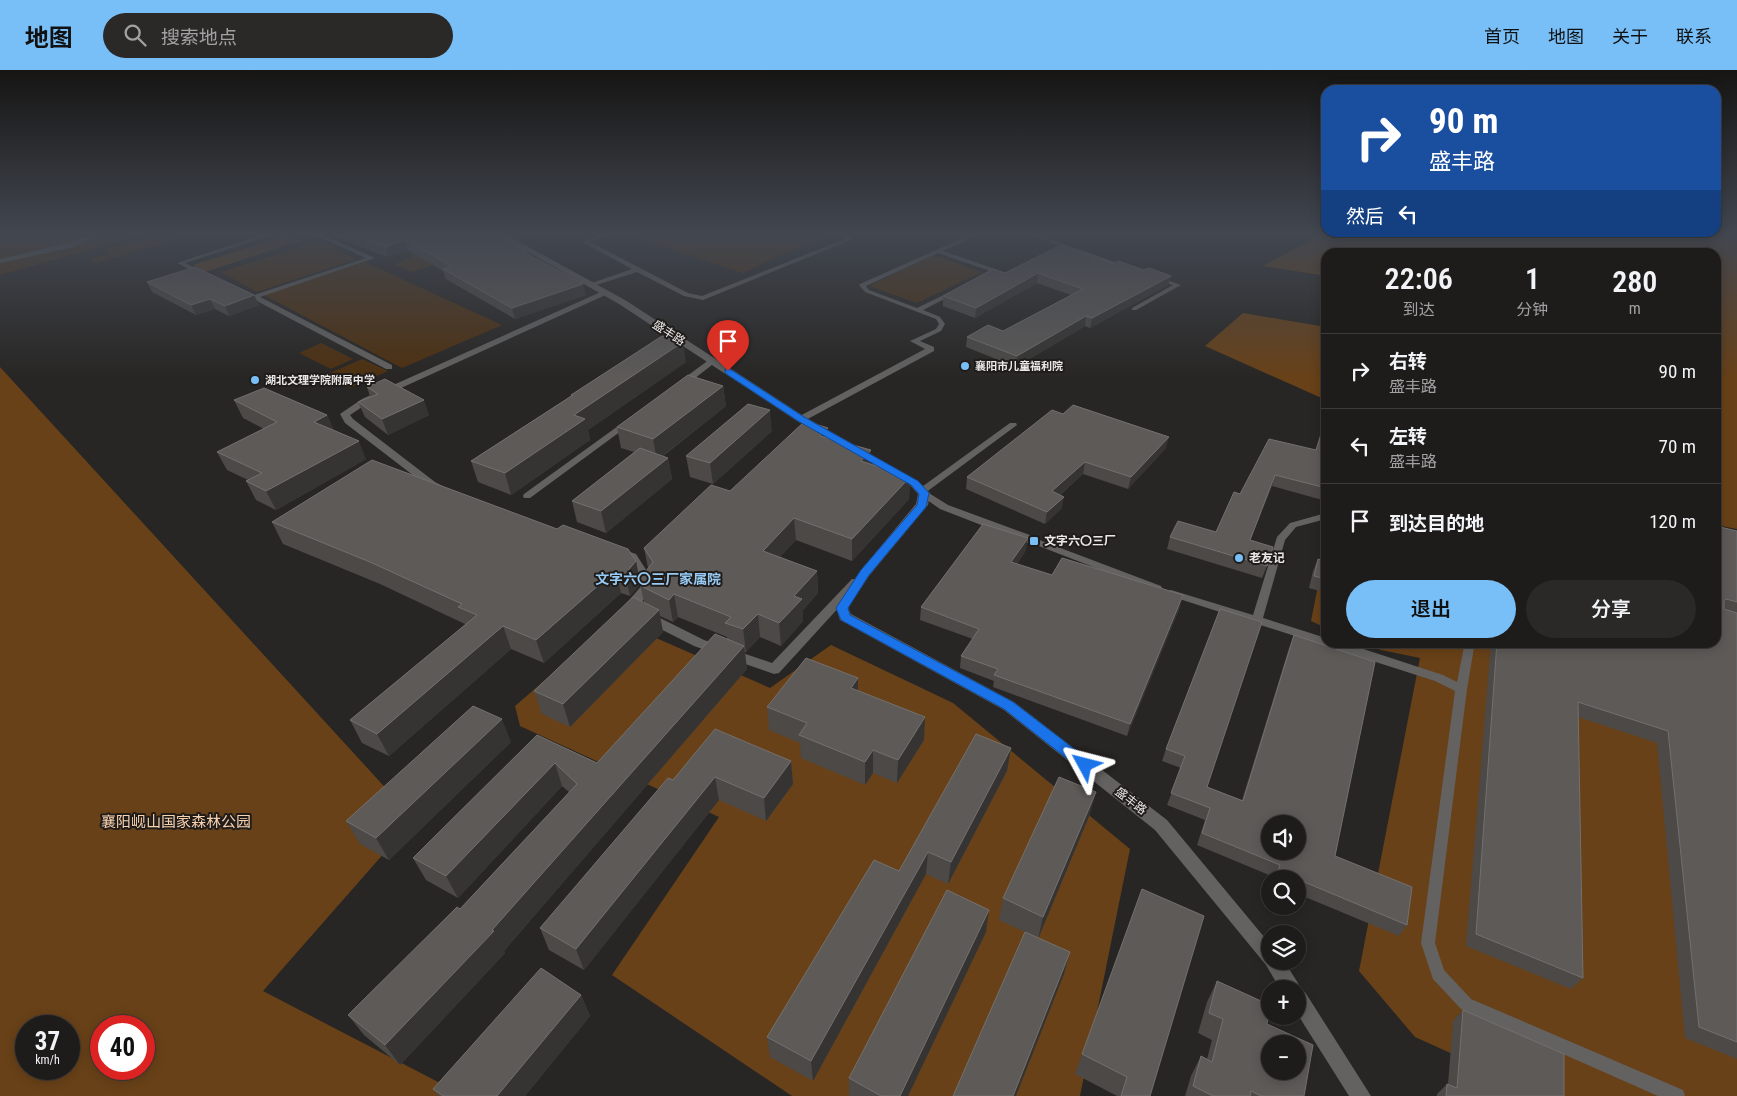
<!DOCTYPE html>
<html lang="zh">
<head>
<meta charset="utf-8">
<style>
  body { margin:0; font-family:"Roboto Condensed","Noto Sans SC",sans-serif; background:#2b2928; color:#f1f3f6; height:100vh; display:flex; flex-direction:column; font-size:19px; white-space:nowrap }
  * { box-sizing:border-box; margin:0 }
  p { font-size:16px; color:#a1a1a3 }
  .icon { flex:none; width:28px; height:28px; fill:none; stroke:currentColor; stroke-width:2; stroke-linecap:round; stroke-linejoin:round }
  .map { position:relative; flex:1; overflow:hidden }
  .details { position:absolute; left:1321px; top:178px; width:400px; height:400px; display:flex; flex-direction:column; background:#1e1c1b; border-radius:15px; box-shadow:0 2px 12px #0003,0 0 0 1px #3c3a3a }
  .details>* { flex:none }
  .top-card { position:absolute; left:1321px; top:15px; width:400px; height:152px; border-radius:15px; box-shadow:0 2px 12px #0003,0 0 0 1px #3c3a3a; background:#1a4fa0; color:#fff; overflow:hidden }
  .fabs { position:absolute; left:1261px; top:745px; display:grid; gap:10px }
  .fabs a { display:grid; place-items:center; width:45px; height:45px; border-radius:50%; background:#1e1c1b; box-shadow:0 2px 12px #0003,0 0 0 1px #3c3a3a; font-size:25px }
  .speed { position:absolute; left:15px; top:945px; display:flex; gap:10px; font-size:25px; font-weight:700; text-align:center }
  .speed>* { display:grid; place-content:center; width:65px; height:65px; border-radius:50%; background:#1e1c1b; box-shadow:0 2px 12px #0003,0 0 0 1px #3c3a3a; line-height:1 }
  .speed small { font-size:12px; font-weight:400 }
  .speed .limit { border:8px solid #d22; background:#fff; color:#111 }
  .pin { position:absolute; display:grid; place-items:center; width:42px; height:42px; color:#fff; margin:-51px -21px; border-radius:50% 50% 50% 0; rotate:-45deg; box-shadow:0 0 5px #0007 }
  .pin .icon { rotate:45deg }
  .me { position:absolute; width:55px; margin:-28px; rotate:308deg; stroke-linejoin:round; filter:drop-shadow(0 0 4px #0008) }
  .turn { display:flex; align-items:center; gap:18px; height:105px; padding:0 25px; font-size:22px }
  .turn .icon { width:65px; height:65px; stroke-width:2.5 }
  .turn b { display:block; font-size:35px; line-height:42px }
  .then { display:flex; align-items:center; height:48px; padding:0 25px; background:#0003; gap:10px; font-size:19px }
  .eta { display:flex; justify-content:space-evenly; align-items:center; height:85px; text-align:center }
  .eta b { font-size:30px; font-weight:600; line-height:35px }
  .cta { display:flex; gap:10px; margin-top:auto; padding:10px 25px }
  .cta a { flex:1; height:58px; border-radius:30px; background:#78bff7; color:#111; font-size:20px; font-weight:600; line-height:58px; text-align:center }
  .cta a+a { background:#2b2928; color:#f1f3f6 }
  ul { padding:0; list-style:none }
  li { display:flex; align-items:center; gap:15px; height:75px; padding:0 25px; border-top:1px solid #3c3a3a }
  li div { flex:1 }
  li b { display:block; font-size:19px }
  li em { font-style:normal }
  header { display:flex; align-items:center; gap:30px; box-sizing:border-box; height:70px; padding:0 25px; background:#78bff7; color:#111 }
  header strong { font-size:24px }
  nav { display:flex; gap:28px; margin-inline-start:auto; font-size:18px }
  .search { width:350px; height:45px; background:#2b2928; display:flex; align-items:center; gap:12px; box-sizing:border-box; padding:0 18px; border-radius:28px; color:#a1a1a3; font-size:19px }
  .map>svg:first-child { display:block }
  .green { fill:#4e3010 }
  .forest { fill:#684118; fill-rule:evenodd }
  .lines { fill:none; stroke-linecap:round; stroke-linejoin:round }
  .service { fill:#636261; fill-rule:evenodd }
  .pedestrian { fill:#636261; fill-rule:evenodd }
  .minor { fill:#636261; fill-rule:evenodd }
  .tertiary { fill:#636261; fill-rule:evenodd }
  .wall { fill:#4c4947 }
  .shaded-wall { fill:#363432 }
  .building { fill:#5d5a58; stroke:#73716f; fill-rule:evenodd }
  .route { fill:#1a73e8; stroke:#114b97 }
  .poi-dot { fill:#78bff7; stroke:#1f1c1a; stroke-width:2 }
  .labels { text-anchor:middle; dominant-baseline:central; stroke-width:4; stroke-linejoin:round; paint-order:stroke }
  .far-poi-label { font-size:11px; font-weight:bold; fill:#eae9e7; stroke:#1f1c1a; text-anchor:start }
  .street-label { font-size:12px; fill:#eae9e7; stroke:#1f1c1a }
  .poi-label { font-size:12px; font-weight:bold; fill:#eae9e7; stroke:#1f1c1a; text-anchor:start }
  .neighbourhood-label { font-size:14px; font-weight:bold; fill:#97caf4; stroke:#1f1c1a }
  .near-park-label { font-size:15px; fill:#f9d2af; stroke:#1f1c1a }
</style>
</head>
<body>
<header>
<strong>地图</strong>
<div class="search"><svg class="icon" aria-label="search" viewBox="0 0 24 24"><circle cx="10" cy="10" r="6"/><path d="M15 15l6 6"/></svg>搜索地点</div>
<nav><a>首页</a><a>地图</a><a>关于</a><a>联系</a></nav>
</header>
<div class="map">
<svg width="1737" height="1026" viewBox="0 0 1737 1026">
  <rect width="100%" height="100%" fill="#282624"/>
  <!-- green -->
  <path class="green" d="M0,165H144L0,205Z
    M156,165H195L96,193L89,189L108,184L102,180Z
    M461,165L437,194L411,202L395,194L414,186L409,182Z
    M626,165H818L827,168L776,187L743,203Z
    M319,171L356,189L257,222L221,202Z
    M934,185L982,202L917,233L869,216Z
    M365,192L502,255L402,298L264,225Z
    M321,273L353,289L331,299L299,283Z
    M362,289L388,301L350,318L323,306Z"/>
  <!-- forest -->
  <path class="forest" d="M288,165L302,170L205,202L193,195Z
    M1320,165H1737V459L1716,455V182H1326V206L1263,196Z
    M1243,243L1326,257V330L1205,276Z
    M0,297L414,749L263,921L465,1026H0ZM26,956H69V999H26ZM101,956H144V999H101Z
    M1326,476V558L1311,551Z
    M1737,544V1026H1546L1415,967L1359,901L1420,588L1381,580L1363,573L1716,572Z
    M615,550L770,618L831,575L953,633L1130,779L1080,1026H792L612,905L719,747L520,656L515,636Z"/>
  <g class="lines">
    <!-- service -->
    <path class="service" d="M262,165H272L185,193L205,203V205H201L177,193Z
      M315,165H323L375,188L260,227L392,295V299H386L240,222L243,220L254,225L366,188Z
      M600,165H609L590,172L688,223L702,226L845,169L836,165H845L853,169L703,230L684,226L637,202L593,216H589V214L632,199L582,172Z
      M970,165H978L943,181L998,200V202L989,206H985V204L990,201L938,183L866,216L869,220L917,238L952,221H956V223L923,240L940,247L945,254L941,261L920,271L934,277V281L804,351H798V347L925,279L910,271L936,259L939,254L936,249L865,222L859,215L860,214Z
      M1029,165H1038L1129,197L1124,198Z
      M1154,207H1158L1181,215L1136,240H1132V238L1173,215L1154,209Z
      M710,289L717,291L685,316H679V312Z
      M625,351H631L632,353L530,428H524L523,426L524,424Z
      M1010,353H1016L1017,355L925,423H919L918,421L919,419Z
      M1326,443V449L1296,457L1285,470L1263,548L1326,568V572H1342L1443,605L1457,612L1465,572H1475L1467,619L1435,873L1444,900L1471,929L1683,1020L1685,1026H1658L1461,939L1433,909L1421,873L1455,621L1435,611L1167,525L1166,523L1171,520L1253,545L1277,467L1290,453Z
      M1034,468L1161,516L1162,518L1161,520H1153L1031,473L1029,471Z"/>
    <!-- pedestrian -->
    <path class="pedestrian" d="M88,165H98L74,177L0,193V189L69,173Z"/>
    <!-- minor -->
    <path class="minor" d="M603,221L610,223L368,333L350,345L353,349L435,412L446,418L444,420L440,421L427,416L345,353L340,344L362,329Z
      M924,420L948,435L1038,468L1040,471L1038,474H1030L940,439L920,425L918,423L920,421Z
      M624,480L636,484L655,514L638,537L704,570L772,593L852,509H860L862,512L779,603L774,604L694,576L625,541L624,538L625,535L643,514L628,490L618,484Z"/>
    <!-- tertiary -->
    <path class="tertiary" d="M498,165H507L625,230L805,347L918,411L930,423L928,435L869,506L848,538L851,544L1014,632L1167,750L1270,874V891H1284L1298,913L1300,920L1305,922L1371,1026H1349L1298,945V919H1280L1266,895L1155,760L1004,640L840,550L836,538L837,535L861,500L916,434L918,424L910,415L797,351L619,234Z"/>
  </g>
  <!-- wall -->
  <path class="wall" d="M330,165H497L528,184L586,225L515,249L446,209L443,201L408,180L388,187Z
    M1114,194L1171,206L1168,215L1090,258L1085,256L1016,297L966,277L967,267L1003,261L1071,225L1037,213L975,248L943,236V226L1005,203Z
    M147,212L254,225L259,235L229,246L215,239L196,245L152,222Z
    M686,292L588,360L590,370L511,425L478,412L471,391L571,326V325Z
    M723,316L726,336L663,386L668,388L672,409L606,463L577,452L572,431L634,382L621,378L617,357Z
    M367,317L429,345L388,365L365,347L358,332L370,327Z
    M234,330L327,345L334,361L366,389L276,440L256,430L246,411L248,410L227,400L217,382L264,359L243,348Z
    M1063,344L1166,378L1128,419L1083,404L1060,425L1062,438L1045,454L966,419L967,407Z
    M828,358L829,368L871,395L910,407L909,429L852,491L796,470L780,487L817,501L818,523L803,540V551L781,576L760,567L746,582H745L747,599L504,881L505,883L400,995L364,965L348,945L460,839L569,722L562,716L458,828L426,810L413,788L537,665L597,693L727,569V567L678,547L673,552L660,546L663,562L570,657L542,644L534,621L647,534L644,532L640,514L630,526L621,523L544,593L511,579L389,686L362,673L350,650L465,555V554L380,514L283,474L272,452L636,491L640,509L648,498L644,478L730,421Z
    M772,361L713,414L690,407L686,386Z
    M1326,366V431L1272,416L1250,470L1267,496L1262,508L1167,479L1170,467L1216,462L1240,424L1315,380Z
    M1737,461V989L1685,968L1657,673L1578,647L1583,908L1571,919L1466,876L1491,572H1716Z
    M1026,480L1017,494L1052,505L1180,537L1127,666L993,617L994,611L960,598L961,586L973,569L920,550L921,537Z
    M1318,489L1326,491V523L1309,518L1313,501Z
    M1220,539L1207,717L1242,730L1289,578L1294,565L1335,786L1407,855L1399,866L1298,824V809H1273L1274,807L1197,775L1205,750L1167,735L1181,698L1162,691L1166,679Z
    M767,637L924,670L897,713L873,703L865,715L801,688L800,673L769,660Z
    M511,672L389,790L360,774L346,751Z
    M1011,678L1007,701L948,814L926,804L813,1011L770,987L767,967L899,801Z
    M791,691L793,714L766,751L719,730L584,900L549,880L540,858L673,710Z
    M1090,744L1038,868L1070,882L1064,904L1025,862L999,850L1003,828Z
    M1142,819L1150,1026H1117L1075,1004Z
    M986,862L908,1026H849V1008Z
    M1217,911L1267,954L1304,1026H1185L1191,1006L1201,986L1207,989L1212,970L1198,963L1207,932Z
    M581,925L590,946L525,1026H439L433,1019Z
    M1463,940L1564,1026H1437V1024L1447,1014H1448L1453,951Z"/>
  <!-- shaded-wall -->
  <path class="shaded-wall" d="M405,170L408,180L388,187L385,177Z
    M1038,203L1037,213L975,248L976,238Z
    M1171,206L1168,215L1090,258L1092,248Z
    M583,214L586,225L515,249L512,238Z
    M254,225L259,235L229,246L225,236Z
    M210,229L215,239L196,245L191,235Z
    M1086,246L1085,256L1016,297L1017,286Z
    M683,272L686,292L588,360L590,370L511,425L505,403L574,345Z
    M723,316L726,336L657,390L653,369Z
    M424,330L429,345L388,365L382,349Z
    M770,340L772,361L713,414L710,393Z
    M327,345L335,363L314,352Z
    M828,358L829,379L820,366Z
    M1169,367L1166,378L1128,419L1131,407Z
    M359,371L366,389L276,440L266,421Z
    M871,380V402L861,391Z
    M668,388L672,409L606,463L601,441Z
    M1085,392L1083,404L1050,433L1052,421Z
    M1275,405L1272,416L1246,482L1250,470Z
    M910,407L909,429L852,491V469Z
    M1064,427L1062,438L1045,454L1047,442Z
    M794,448L796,470L765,503L763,481Z
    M1028,468L1026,480L1010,504L1011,492Z
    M636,491L640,514L630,526L625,504Z
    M616,500L621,523L544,593L536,570Z
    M817,501L818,523L803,540V551L781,576L779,553L794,526Z
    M674,524L678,547L673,552L669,530Z
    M1183,525L1180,537L1127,666L1130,654Z
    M659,540L663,562L570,657L563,634Z
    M758,544L760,567L746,582L743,559Z
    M503,556L511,579L389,686L377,664Z
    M744,576L747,599L504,881L505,883L400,995L385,975L492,860Z
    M858,608V631L851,618Z
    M925,647L924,670L897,713L898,690Z
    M502,649L511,672L389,790L376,768Z
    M1011,678L1007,701L948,814L951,792Z
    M873,680V703L865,715V692Z
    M791,691L793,714L766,751L764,728Z
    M555,693L562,716L458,828L446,806Z
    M715,707L719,730L584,900L576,879Z
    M1096,722L1090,744L1038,869L1043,847Z
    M928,782L926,804L813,1011L811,991Z
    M989,840L986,862L908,1026H900Z
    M1070,882L1064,904L1016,1026H1013Z
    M581,925L590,946L525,1026H497Z"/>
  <!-- building -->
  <path class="building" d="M353,165H497L527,181L524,182L583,214L512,238L443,199L451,196L405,170L385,177Z
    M1062,176L1114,194L1118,191L1144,200L1149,198L1171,206L1092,248L1086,246L1017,286L967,267L988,255L1003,261L1083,219L1038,203L976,238L943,226L993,199L1005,203L1057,177Z
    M195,197L254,225L225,236L210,229L191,235L147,212Z
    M662,266L683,272L574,345L585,349L505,403L471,391L573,325H571Z
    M688,305L723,316L653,369L617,357Z
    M385,309L424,330L382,349L358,332L378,324L367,317Z
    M264,318L327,345L314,352L359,371L266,421L246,411L262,403L217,382L277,352L234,330Z
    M748,334L770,340L710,393L686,386Z
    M1073,335L1169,367L1131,407L1085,392L1052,421L1064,427L1047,442L967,407L1052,340L1063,344Z
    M805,351L828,358L820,366L871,380L861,391L910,407L852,469L794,448L763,481L817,501L794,526L802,529L779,553L758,544L743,559L725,553L731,547L674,524L669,530L643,517L648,513L639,510L653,492L644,478L711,415L730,421Z
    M1321,364L1326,366V418L1275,405L1250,470L1273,477L1267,496L1170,467L1178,451L1216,462L1234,422L1240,424L1269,369L1316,380Z
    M640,378L668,388L601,441L572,431Z
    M372,390L557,459L563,455L628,479L636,491L625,504L616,500L536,570L503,556L377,664L350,650L477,545L458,537L462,534L370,492L272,452Z
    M983,454L1028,468L1011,492L1052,505L1062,488L1183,525L1130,654L994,605L998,599L961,586L979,559L921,537Z
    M1716,456L1737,461V532L1726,529L1724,531V539L1737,543V972L1699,957L1668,661L1578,632L1583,908L1476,864L1497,572H1716Z
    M1318,489L1326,491V509L1314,506Z
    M633,527L659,540L563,634L534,621Z
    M1220,539L1262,552L1207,717L1243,731L1294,565L1375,592L1335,786L1412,817L1407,855L1278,801L1280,795L1202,763L1210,738L1171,723L1185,686L1166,679ZM1270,754H1298V781H1270Z
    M715,564L744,576L492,860L494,861L385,975L348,945L457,837L460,839L577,714L555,693L446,806L413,788L537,665L597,693Z
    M806,588L858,608L851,618L925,647L898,690L873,680L865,692L799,665L807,653L767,637Z
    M473,636L502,649L376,768L346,751Z
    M715,659L791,691L764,728L715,707L576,879L540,858L668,708L673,710Z
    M976,664L1011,678L951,792L928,782L811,991L767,967L874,790L899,801Z
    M1059,707L1096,722L1043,847L1003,828Z
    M1142,819L1204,846L1150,1026H1121L1127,1007L1082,984Z
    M947,820L989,840L900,1026H881L849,1008Z
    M1025,862L1070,882L1013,1026H953Z
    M541,898L581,925L497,1026H443L433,1019Z
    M1217,911L1270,935L1267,954L1313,975L1304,1026H1261L1251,1021L1250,1026H1213L1193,1016L1201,986L1212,992L1223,949L1209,943ZM1270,974H1298V1001H1270Z
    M1463,940L1564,984V1026H1446L1447,1014L1457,1018Z"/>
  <!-- sky -->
  <linearGradient id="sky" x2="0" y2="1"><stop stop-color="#161514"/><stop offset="0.53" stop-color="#424750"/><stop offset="1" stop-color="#424750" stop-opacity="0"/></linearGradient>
  <rect width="1737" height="309" fill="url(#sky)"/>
  <!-- route -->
  <path class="route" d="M725,299H730L804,347L918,411L929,423L926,437L869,505L848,538L850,545L1013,632L1090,691L1092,695L1090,699L1085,701L1080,699L1004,639L841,550L836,538L838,535L861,500L917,435L919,424L911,415L798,351L725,303Z"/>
  <!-- markers -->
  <g class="poi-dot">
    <circle cx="965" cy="296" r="5"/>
    <circle cx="255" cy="310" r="5"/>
    <rect x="1029" y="466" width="10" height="10" rx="2.5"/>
    <circle cx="1239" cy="488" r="5"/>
  </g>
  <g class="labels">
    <!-- far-poi labels -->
    <g class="far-poi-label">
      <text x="975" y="296">襄阳市儿童福利院</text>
      <text x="265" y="310">湖北文理学院附属中学</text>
    </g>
    <!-- street labels -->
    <g class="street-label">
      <text transform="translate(669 263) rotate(33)">盛丰路</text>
      <text transform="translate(1131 731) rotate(38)">盛丰路</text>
    </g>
    <!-- poi labels -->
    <g class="poi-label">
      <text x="1044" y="471">文字六〇三厂</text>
      <text x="1249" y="488">老友记</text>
    </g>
    <!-- neighbourhood labels -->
    <g class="neighbourhood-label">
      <text x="658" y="509">文字六〇三厂家属院</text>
    </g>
    <!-- near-park labels -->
    <g class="near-park-label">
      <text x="176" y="752">襄阳岘山国家森林公园</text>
    </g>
  </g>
</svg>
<div class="fabs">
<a><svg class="icon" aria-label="sound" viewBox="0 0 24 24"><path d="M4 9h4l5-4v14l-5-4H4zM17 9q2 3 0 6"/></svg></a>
<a><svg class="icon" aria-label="search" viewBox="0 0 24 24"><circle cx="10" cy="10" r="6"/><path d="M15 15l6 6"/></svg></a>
<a><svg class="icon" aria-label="layers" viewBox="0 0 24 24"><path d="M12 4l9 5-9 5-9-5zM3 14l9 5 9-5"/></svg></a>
<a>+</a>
<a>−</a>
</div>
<div class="speed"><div>37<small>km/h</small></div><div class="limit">40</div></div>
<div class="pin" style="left:728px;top:301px;background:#d93025"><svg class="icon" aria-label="arrive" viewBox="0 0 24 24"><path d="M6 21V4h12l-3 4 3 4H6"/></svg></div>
<svg class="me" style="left:1085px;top:695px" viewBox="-20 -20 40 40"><path d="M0-17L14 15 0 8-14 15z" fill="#1a73e8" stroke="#fff" stroke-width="4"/></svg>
<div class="top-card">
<div class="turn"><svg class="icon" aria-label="right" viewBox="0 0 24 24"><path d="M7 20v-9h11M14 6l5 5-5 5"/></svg><div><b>90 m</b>盛丰路</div></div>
<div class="then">然后<svg class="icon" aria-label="left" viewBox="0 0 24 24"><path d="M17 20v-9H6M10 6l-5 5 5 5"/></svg></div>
</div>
<section class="details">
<div class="eta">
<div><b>22:06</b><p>到达</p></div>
<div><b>1</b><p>分钟</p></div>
<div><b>280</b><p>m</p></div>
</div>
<ul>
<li><svg class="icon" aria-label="right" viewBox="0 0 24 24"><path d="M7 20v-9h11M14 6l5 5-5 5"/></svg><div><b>右转</b><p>盛丰路</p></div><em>90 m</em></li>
<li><svg class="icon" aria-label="left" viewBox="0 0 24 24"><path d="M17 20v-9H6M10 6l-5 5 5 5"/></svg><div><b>左转</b><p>盛丰路</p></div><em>70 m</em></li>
<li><svg class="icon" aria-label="arrive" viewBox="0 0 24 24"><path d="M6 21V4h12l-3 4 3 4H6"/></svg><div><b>到达目的地</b></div><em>120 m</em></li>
</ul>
<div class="cta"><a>退出</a><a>分享</a></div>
</section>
</div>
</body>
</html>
